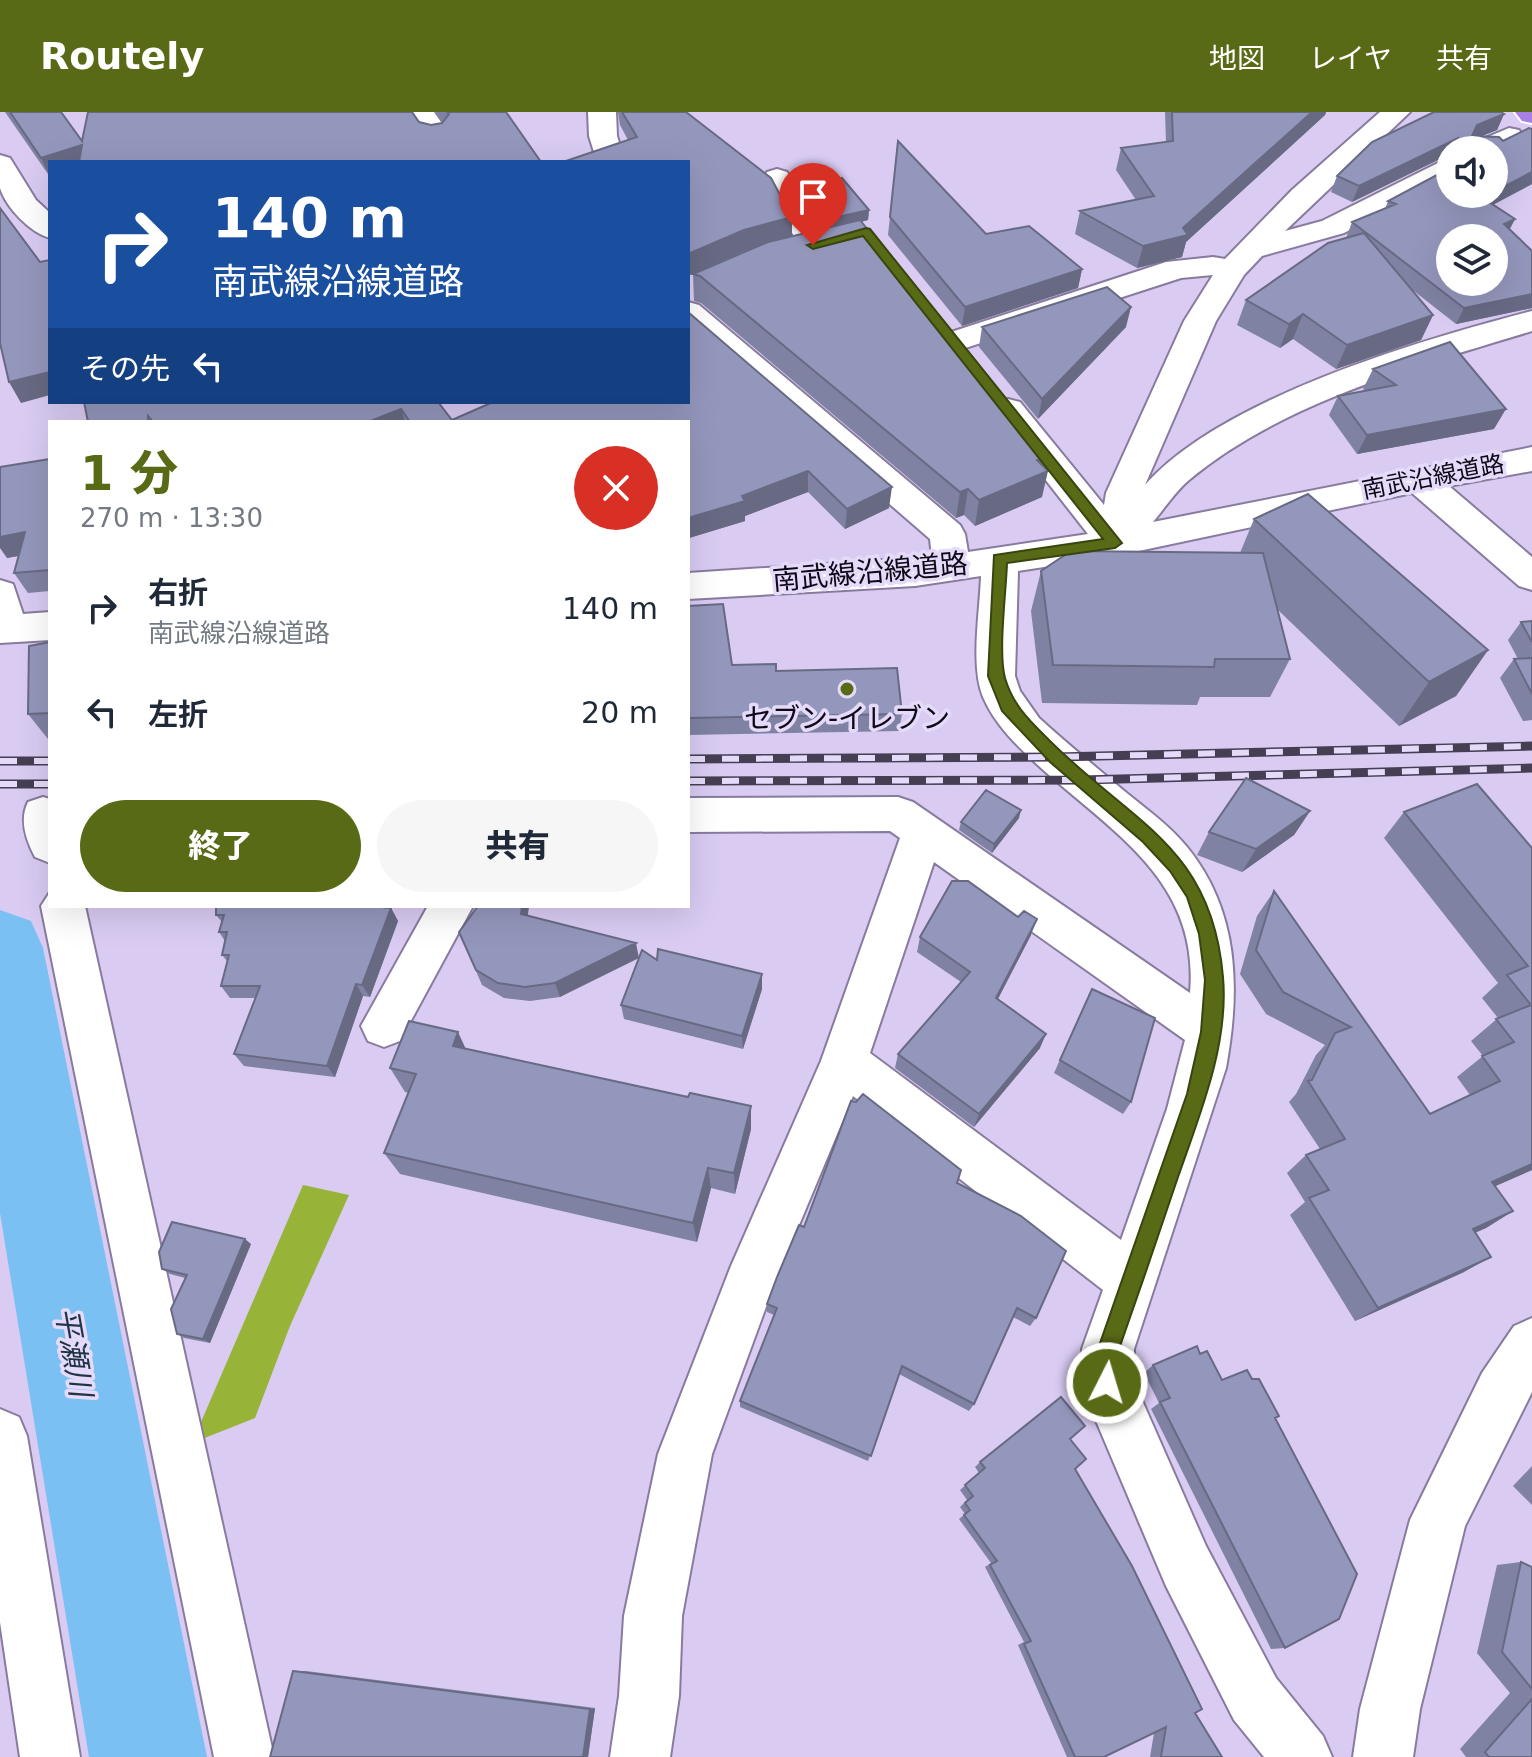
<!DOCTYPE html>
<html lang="ja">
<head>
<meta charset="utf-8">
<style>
  body { margin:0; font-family:"DejaVu Sans","Noto Sans JP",sans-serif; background:#f6f6f7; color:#1f2937; height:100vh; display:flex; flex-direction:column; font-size:30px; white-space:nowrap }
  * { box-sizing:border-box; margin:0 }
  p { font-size:26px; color:#747a83 }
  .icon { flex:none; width:44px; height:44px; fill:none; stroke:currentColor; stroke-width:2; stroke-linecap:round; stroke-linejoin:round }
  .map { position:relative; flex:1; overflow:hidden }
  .drawer { position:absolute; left:48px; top:308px; width:642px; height:488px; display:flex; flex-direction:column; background:#fff; border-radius:0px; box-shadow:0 8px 32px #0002 }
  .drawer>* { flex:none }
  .guide { position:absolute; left:48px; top:48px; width:642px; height:244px; border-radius:0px; box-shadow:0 8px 32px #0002; background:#1a4fa0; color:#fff; overflow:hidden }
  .tools { position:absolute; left:1436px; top:24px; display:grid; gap:16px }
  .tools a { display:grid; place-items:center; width:72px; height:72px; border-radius:50%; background:#fff; box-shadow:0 8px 32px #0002; font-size:40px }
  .pin { position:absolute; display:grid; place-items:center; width:68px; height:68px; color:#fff; margin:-82px -34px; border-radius:50% 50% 50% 0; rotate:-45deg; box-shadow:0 0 8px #0007 }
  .pin .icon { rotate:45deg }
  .me { position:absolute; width:88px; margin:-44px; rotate:5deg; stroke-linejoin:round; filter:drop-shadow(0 0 6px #0008) }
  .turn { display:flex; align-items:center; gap:28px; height:168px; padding:0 32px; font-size:36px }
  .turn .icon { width:104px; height:104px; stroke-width:2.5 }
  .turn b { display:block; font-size:56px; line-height:68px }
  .then { display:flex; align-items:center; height:76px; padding:0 32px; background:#0003; gap:16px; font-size:30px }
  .round { display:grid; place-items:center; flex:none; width:84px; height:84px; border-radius:42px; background:#f6f6f7 }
  .headline { display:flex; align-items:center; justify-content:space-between; height:136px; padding:0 32px }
  h1 { font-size:48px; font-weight:800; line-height:60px; color:#586a15 }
  .primary-button { display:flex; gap:16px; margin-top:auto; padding:16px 32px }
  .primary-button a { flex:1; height:92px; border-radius:48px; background:#586a15; color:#fff; font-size:32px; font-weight:800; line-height:92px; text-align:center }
  .primary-button a+a { background:#f6f6f7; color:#1f2937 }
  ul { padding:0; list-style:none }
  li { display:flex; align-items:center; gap:24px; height:104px; padding:0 32px }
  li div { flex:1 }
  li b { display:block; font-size:30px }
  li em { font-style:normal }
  header { display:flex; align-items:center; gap:48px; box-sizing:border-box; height:112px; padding:0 40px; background:#586a15; color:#fff }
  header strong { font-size:38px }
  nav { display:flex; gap:44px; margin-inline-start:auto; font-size:28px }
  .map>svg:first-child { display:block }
  .green { fill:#97b338 }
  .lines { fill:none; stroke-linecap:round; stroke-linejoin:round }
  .river { fill:#7ac0f3; fill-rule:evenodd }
  .minor-casing { stroke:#887b9e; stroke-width:4 }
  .highway-casing { stroke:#fff; stroke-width:4 }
  .minor { fill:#fff; fill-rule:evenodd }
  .highway { fill:#a97fe6; fill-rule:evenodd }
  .rail-casing { stroke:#463f53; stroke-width:9 }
  .rail { stroke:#e5daf9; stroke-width:6; stroke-dasharray:17; stroke-linecap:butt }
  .wall { fill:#7f82a2 }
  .shaded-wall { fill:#686a84 }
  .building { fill:#9497bc; stroke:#686a84; stroke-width:2; fill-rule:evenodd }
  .route { fill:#586a15; stroke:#39450e; stroke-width:2 }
  .poi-dot { fill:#586a15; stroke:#e5daf9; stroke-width:3 }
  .labels { text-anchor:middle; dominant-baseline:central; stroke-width:7; stroke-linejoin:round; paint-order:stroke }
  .far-street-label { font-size:24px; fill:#0e0916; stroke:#e5daf9 }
  .street-label { font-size:28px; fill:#0e0916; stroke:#e5daf9 }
  .poi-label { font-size:28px; fill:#0e0916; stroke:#e5daf9 }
  .water-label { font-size:30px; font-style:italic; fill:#1f3545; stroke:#e5daf9 }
</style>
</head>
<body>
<header>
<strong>Routely</strong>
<nav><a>地図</a><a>レイヤ</a><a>共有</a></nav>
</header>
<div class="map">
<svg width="1532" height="1645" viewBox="0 0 1532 1645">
  <rect width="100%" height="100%" fill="#d9cbf2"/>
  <!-- green -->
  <path class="green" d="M303,1073L349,1083L290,1214L255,1306L192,1331Z"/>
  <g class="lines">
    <!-- river -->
    <path class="river" d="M0,798L31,809L43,836L207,1645H89L0,1101Z"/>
    <!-- minor casing -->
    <g class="minor-casing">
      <path id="minor" d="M406,0H434L450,23L446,29L436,31L426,29Z
        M588,0H616L617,24L625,50H597L589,24Z
        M1380,0H1410L1285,119L1322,109L1450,45V65L1344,121L1262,144L1244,163L1216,209L1145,373C1222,286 1420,228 1532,199V219C1418,254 1282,290 1189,368C1175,380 1164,397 1153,410L1532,335V359L1449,374L1532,445V478L1519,474L1412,381L1115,444L1018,459L1015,564L1020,579L1039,606C1066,631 1095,654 1123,678C1145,696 1169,713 1187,735C1240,800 1240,879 1226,956L1134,1237V1270L1206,1434L1276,1566L1323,1624L1332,1645H1264L1234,1608L1166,1474L1080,1271L1082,1237L1103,1178L853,984L774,1173L712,1342L682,1504L679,1584L670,1645H610L619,1584L624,1504L658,1342L731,1154L821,949L900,726L890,719L688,720V686L898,685L913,690L1190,881C1200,769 1112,720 1040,655C1018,635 995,613 983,585C970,553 980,499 981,464L915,474L688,487V461L932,445L930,427L688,217V190L699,193L960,413L965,422L968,440L1088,422L991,298L996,290L1008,287L1020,290L1104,393L1106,381L1184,209L1213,163L1181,166L953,240L942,237L937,230L942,223L1166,150L1213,145L1225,147L1292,78ZM934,750L1185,928L1167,997L1121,1128L870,941Z
        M1509,16L1519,18L1523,24L1519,30L1494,42V38H1467L1471,32Z
        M0,43L10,46L36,88L50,101V126C31,121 6,96 0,76C0,67 0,53 0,43Z
        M777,57L787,60L791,66L828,133L824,139L771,153L760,150L756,144L760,138L796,128L763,66L767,60Z
        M0,468L13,472L23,502L50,500V528L0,531Z
        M43,685L50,687V751L35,745C26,728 19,708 28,690Z
        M50,780V794H85L274,1645H214L41,794Z
        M428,794H473L400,929L384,935L368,929L361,914Z
        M1532,1206V1280L1465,1414L1420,1597L1413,1645H1353L1360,1597L1410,1408L1482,1261L1514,1214Z
        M0,1297L19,1305L27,1324L80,1645H20L0,1510Z"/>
    </g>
    <!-- highway casing -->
    <g class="highway-casing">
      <path id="highway" d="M1515,0H1532V11L1522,9Z"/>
    </g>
    <!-- minor -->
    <use href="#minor" class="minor"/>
    <!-- highway -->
    <use href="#highway" class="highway"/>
    <!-- rail casing -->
    <g class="rail-casing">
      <path id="rail" d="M688,647L1056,645L1532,634
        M0,649H50
        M688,669L1082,668L1532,656
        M0,672H50"/>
    </g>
    <!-- rail -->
    <use href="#rail" class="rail"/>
  </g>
  <!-- wall -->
  <path class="wall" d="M5,0H61L82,29L419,10L431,13L442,11L443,10L436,0H506L541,50H50V65Z
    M618,0H686L792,105V124L822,117L805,86V76L869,98L868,108L861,110L1044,338L1043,341L1047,344L1044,355L1042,385L975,414L964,403L956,406L701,191L694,189L693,162L752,137L688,164V50L628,28L620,13Z
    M1165,0H1326L1325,3L1186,130L1182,145L1137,156L1075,122L1080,99L1136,88L1116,58L1121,36L1166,30Z
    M1504,2L1497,18L1481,24L1503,29L1532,17V72L1493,93L1515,107L1510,117L1532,139V196L1456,212L1410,176L1433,203L1421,228L1336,257L1293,227L1280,236L1237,213L1246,188L1346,126L1352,110L1385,97L1388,89L1494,38H1450V42L1352,90L1331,80L1337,64Z
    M898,29L986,122L1082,157L1078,176L962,214L888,123Z
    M982,215H1126L1038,307L979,235Z
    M1373,257L1494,317L1357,342L1329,303L1338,284L1366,279L1363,277Z
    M438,290L452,308L688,290L889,396L845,417L808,380L745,404V409L689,426L688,424V310H88Z
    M50,347V479L28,481L14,461L19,444L7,446Z
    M1254,407L1488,538L1456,584L1399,614L1278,498L1290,547L1270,585H1200L1197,593L1042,591L1031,499L1041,459L1240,441Z
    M688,494L732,553L776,559L902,602L899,619L688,623Z
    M1532,509V608L1523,609L1500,566L1514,547H1518L1508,528L1521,510Z
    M50,530V627H48L28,602Z
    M1310,699L1294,723L1242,760L1197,743L1209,720Z
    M1404,700L1532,736V1058L1495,1074L1513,1099L1486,1116L1475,1121L1464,1160L1355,1209L1290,1103L1305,1090L1287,1061L1306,1043L1320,1037L1289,990L1296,982L1316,943L1325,933L1266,902L1240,862L1257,804L1274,779L1430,1002L1470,983L1457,965L1483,944L1471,929L1498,906L1482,886L1498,871L1384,726Z
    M1019,706L992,741L959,718L961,710Z
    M216,794H388V795L391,796L398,809L370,885L363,884L335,965L244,954L234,942L256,886H230L221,874L227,849L222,843L225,829L219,820L222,810L216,803Z
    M478,794H529L527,804L636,831L560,885L530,889L504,886L482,873L459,820Z
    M1031,823L998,887L1040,936L974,1015L895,956L898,942L961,870L917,840L920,825Z
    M657,848L762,877L743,937L624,907L621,893Z
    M1085,892L1131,990L1123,1002L1054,961Z
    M466,937L688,985L751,994V1017L735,1082L711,1076L697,1130L400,1062L384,1041L409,981L405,980L390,956Z
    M957,1071L1036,1206L1030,1214L1013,1205L974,1292L969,1299L899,1262L868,1349L740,1295V1289L774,1203L767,1200V1192L804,1115Z
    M251,1132L210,1231L184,1226L177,1222L185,1166L170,1162L162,1157Z
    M1200,1242L1222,1268L1275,1306L1285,1536L1271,1537L1151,1297L1159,1291L1144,1261L1153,1253Z
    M1070,1327L1075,1357L1195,1601L1222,1645H1150L1154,1621L1104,1645H1067L1018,1533L1024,1530L985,1455L991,1451L959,1407L965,1402L960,1395L967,1388L960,1378L979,1361L975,1355L980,1350Z
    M1532,1354V1393L1513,1374Z
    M1521,1450L1532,1455V1645H1466L1460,1637L1510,1581L1477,1541L1497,1453Z
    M293,1559H306L595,1596L588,1645Z"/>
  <!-- shaded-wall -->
  <path class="shaded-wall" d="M1312,0H1326L1325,3L1186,130L1182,145L1137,156L1143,134L1183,116Z
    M1504,2L1497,18L1470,29L1477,13Z
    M1458,26L1452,38H1450V42L1352,90L1359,74Z
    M82,33L90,50H50V64L41,46Z
    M1532,60V72L1475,102L1483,86L1491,82H1494V80Z
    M869,98L868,108L823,119L824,108Z
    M792,105V126L744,139L688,164V142L744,118Z
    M1515,107L1506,123L1504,112Z
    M1082,157L1078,176L962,214L965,195Z
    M1532,182V196L1456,212L1464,196Z
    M1131,195L1126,215L1038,307L1042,287Z
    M1303,202L1293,227L1280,236L1289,212Z
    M1433,203L1421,228L1336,257L1347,233Z
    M50,260V283L21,291L9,270Z
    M401,297L405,310H368Z
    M1506,297L1494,317L1357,342L1367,323Z
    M1044,338L1042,346L1047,344L1043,361L1048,359L1042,385L975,414L979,388L1037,348L1041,339Z
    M808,359V380L745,404V409L689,426L688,406Z
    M892,375L889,396L845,417L847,397Z
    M968,377L964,403L956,406L960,380Z
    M25,420L38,440L7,446L0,436V425Z
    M1488,538L1456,584L1399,614L1429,570Z
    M1021,698L1019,706L992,741L994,732Z
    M1310,699L1294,723L1242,760L1256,737Z
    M381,794H388L390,799L391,796L398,809L370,885L362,873Z
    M522,794H529L526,818L521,802Z
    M1037,807L1031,823L991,900L996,886Z
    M636,831L639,846L560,885L555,871Z
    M762,862V877L743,937L742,924Z
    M356,872L363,884L335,965L327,954Z
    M458,920L470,946L453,934Z
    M1046,922L1040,936L974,1015L979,1002Z
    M751,994V1017L735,1082L734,1061Z
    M1532,1052V1058L1466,1087L1492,1070Z
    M708,1056L711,1076L697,1130L693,1111Z
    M1513,1099L1486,1116L1446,1133L1473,1117Z
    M245,1127L251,1132L210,1231L203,1227Z
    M1491,1145L1464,1160L1355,1209L1378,1196Z
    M595,1596L588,1645H583L590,1597Z"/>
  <!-- building -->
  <path class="building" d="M10,0H61L82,29L88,0H412L419,10L431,13L442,11L449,2L447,0H506L541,50H79L82,33L41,46Z
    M622,0H686L771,66L792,105L744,118L688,142V50H563L637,25Z
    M1172,0H1312L1183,116L1188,123L1143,134L1080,99L1154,84L1121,36L1173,29Z
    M1434,0H1501L1504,2L1477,13L1472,24L1499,25L1503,29L1529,16L1532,17V60L1494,80V38H1458V26L1359,74L1337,64L1372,30Z
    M898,29L986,122L1029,114L1082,157L965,195L890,105Z
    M1450,56V82H1491L1483,86L1515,107L1504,112L1532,139V182L1464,196L1352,110L1396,92L1388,89ZM1450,126H1494V170H1450Z
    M842,66L869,98L824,108L805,76Z
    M0,96L40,150L50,148V260L9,270L0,231Z
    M860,108L1044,338L1041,339L1047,344L1037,348L1048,359L979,388L968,377L960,380L700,164L693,162L768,130Z
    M1364,121L1433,203L1347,233L1303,202L1289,212L1246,188L1328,131Z
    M1107,175L1131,195L1042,287L982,215Z
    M688,200L892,375L847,397L808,359L742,384L745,389L688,406V310H410L401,297L368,310H153L148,304V310H88L84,290H438L452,308L493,290H688Z
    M1450,230L1506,297L1367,323L1338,284L1396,273L1373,257Z
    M50,347V458L14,461L25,420L0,425V355Z
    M1308,382L1488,538L1429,570L1254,407Z
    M1071,439L1263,441L1290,547H1215L1214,555L1053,553L1041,459Z
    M723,492L732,553L776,552V559L897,556L902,602L688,606V494Z
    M1532,509V530L1521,510Z
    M50,530V601L28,602L29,534Z
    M1532,546V582L1514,547Z
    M1246,666L1310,699L1256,737L1209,720Z
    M1477,672L1532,736V1052L1492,1070L1513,1099L1473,1117L1491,1145L1378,1196L1309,1086L1329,1078L1306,1043L1345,1027L1308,969L1312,968L1335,921L1351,915L1283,880L1256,838L1274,779L1430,1002L1500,969L1482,944L1514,930L1496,907L1531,893L1507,863L1528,854L1404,700Z
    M986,678L1021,698L994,732L961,710Z
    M952,769H968L1018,805L1024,799L1037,807L996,886L1046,922L979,1002L898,942L970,860L920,825Z
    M216,794H381V795L391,796L362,873L356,872L327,954L234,942L260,874H221L229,843H222L227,820H219L224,803H216Z
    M478,794H522L521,802L636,831L555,871L525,875L498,871L476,858L459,820Z
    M658,837L762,862L742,924L621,893L642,838L657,848Z
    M1092,877L1155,906L1131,990L1060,948Z
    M409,909L458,920L453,934L688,985L690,981L751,994L734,1061L708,1056L693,1111L384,1041L416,962L390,956Z
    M863,982L961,1058L957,1071L1021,1104L1066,1139L1036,1206L1017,1196L974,1292L902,1254L871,1344L740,1289L777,1196L767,1192L777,1165L799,1113L804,1115L851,989L856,990Z
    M172,1110L245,1127L203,1227L177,1222L171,1197L187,1163L162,1157L159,1140Z
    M1197,1234L1200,1242L1207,1239L1222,1268L1247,1258L1252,1267H1259L1279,1304L1275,1306L1357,1462L1339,1507L1285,1536L1160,1290L1170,1286L1153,1253Z
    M1061,1285L1085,1314L1070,1327L1086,1347L1075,1357L1132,1454L1202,1597L1195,1601L1222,1645H1161L1166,1615L1104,1645H1075L1024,1532L1031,1529L990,1453L997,1449L964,1403L970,1398L965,1391L973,1384L965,1373L985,1356L980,1350Z
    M1521,1450L1532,1455V1577L1502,1540Z
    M293,1559L590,1597L583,1645H270Z
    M1532,1587V1645H1489L1485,1640Z"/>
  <!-- route -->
  <path class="route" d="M866,116L870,117L1122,431L1115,436L1007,451C1006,481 998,540 1005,566C1013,594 1031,610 1050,629C1132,711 1212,734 1223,865C1229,932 1200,1002 1178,1065C1159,1122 1139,1180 1119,1237L1115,1279L1107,1282L1099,1279L1096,1271L1098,1237L1187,982L1201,920L1205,868L1199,822L1187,785L1170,759L1143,730L1050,650L1002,599L988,564L994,443L1103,427L863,124L813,137L807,133Z"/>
  <!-- markers -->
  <circle class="poi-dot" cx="847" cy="577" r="8"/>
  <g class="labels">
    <!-- far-street labels -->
    <g class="far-street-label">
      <text transform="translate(1433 365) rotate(-11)">南武沿線道路</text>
    </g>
    <!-- street labels -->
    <g class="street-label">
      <text transform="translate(870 460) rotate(-5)">南武線沿線道路</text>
    </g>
    <!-- poi labels -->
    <g class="poi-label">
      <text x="847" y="606">セブン-イレブン</text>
    </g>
    <!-- water labels -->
    <g class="water-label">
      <text transform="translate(74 1240) rotate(80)">平瀬川</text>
    </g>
  </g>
</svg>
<div class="tools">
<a><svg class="icon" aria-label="sound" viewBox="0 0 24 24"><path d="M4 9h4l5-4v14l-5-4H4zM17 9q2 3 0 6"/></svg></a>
<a><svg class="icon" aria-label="layers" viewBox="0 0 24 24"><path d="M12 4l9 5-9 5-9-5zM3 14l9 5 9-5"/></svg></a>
</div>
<div class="pin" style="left:813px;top:133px;background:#d93025"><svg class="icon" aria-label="arrive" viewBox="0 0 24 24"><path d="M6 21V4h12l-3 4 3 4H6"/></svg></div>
<svg class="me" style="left:1107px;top:1271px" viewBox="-20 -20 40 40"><circle r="17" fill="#586a15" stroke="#fff" stroke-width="3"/><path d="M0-11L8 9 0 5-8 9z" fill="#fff"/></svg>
<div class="guide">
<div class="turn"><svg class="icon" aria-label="right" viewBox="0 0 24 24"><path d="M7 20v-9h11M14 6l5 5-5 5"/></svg><div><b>140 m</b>南武線沿線道路</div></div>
<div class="then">その先<svg class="icon" aria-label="left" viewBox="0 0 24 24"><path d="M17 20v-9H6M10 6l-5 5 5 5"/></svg></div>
</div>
<section class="drawer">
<div class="headline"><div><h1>1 分</h1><p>270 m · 13:30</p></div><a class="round" style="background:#d93025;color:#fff"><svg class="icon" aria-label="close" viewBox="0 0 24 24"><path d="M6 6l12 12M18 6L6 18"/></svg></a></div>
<ul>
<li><svg class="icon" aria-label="right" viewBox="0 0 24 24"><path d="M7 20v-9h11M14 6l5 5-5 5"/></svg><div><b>右折</b><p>南武線沿線道路</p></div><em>140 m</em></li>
<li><svg class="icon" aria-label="left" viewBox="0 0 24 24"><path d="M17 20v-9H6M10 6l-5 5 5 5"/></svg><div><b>左折</b></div><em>20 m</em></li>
</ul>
<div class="primary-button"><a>終了</a><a>共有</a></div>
</section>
</div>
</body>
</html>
